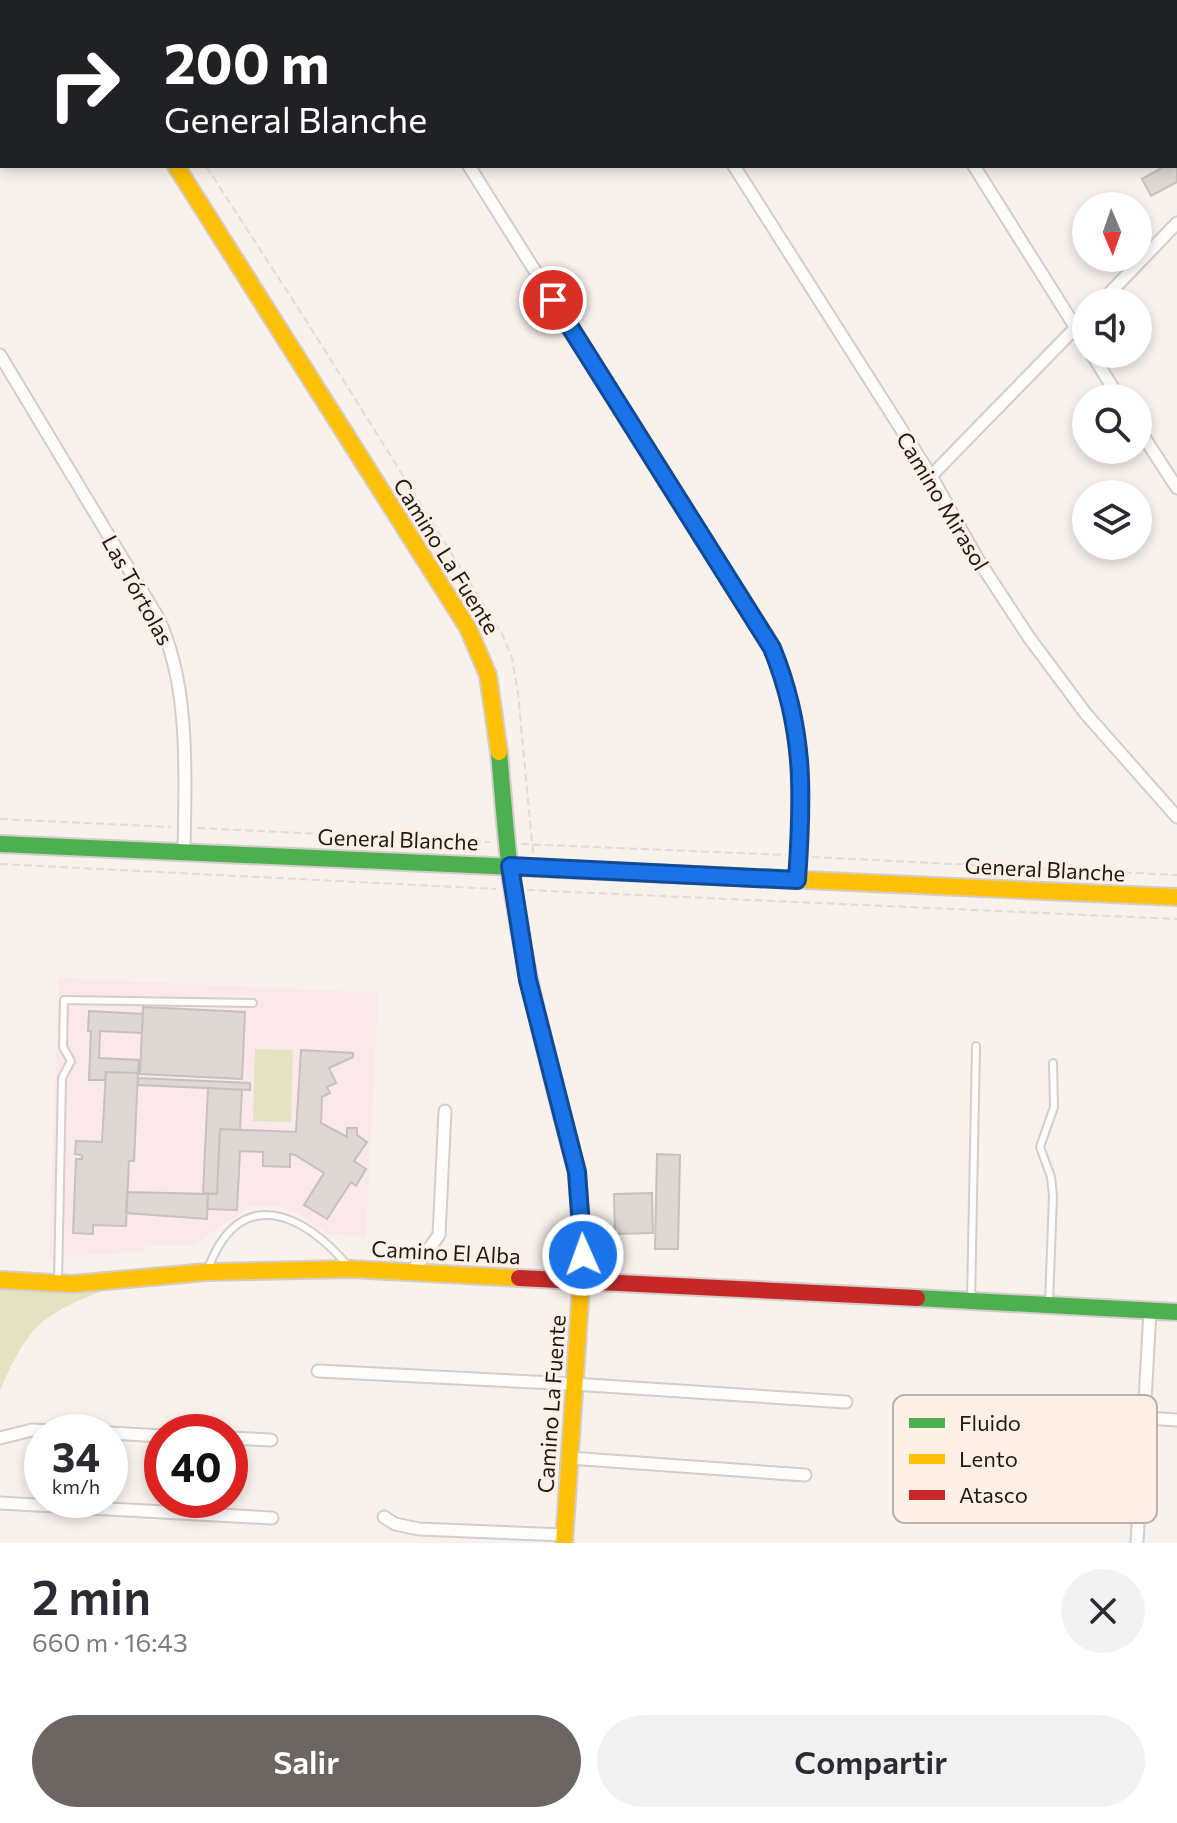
<!DOCTYPE html>
<html lang="es">
<head>
<meta charset="utf-8">
<style>
  body { margin:0; font-family:Commissioner,sans-serif; background:#f2f2f3; color:#2b2b33; height:100vh; display:flex; flex-direction:column; font-size:30px; white-space:nowrap }
  * { box-sizing:border-box; margin:0 }
  p { font-size:26px; color:#7c7c81 }
  .icon { flex:none; width:44px; height:44px; fill:none; stroke:currentColor; stroke-width:2; stroke-linecap:round; stroke-linejoin:round }
  .map { position:relative; height:1543px; overflow:hidden }
  .drawer { display:flex; flex-direction:column; background:#fff; flex:1 }
  .drawer>* { flex:none }
  .top-card { position:absolute; left:0px; top:0px; width:1178px; height:168px; box-shadow:0 4px 12px #0003; background:#202124; color:#fff; overflow:hidden }
  .needle { width:52px; rotate:178deg }
  .buttons { position:absolute; left:1072px; top:192px; display:grid; gap:16px }
  .buttons a { display:grid; place-items:center; width:80px; height:80px; border-radius:50%; background:#fff; box-shadow:0 4px 12px #0003; font-size:40px }
  .speed { position:absolute; left:24px; top:1414px; display:flex; gap:16px; font-size:40px; font-weight:700; text-align:center }
  .speed>* { display:grid; place-content:center; width:104px; height:104px; border-radius:50%; background:#fff; box-shadow:0 4px 12px #0003; line-height:1 }
  .speed small { font-size:20px; font-weight:400 }
  .speed .limit { border:12px solid #d22; background:#fff; color:#111 }
  .pin { position:absolute; display:grid; place-items:center; width:68px; height:68px; color:#fff; margin:-34px; border:4px solid #fff; border-radius:50%; box-shadow:0 2px 8px #0007 }
  .me { position:absolute; width:88px; margin:-44px; rotate:358deg; stroke-linejoin:round; filter:drop-shadow(0 0 6px #0008) }
  .turn { display:flex; align-items:center; gap:28px; height:168px; padding:0 32px; font-size:36px }
  .turn .icon { width:104px; height:104px; stroke-width:2.5 }
  .turn b { display:block; font-size:56px; line-height:68px }
  .round { display:grid; place-items:center; flex:none; width:84px; height:84px; border-radius:42px; background:#f2f2f3 }
  .headline { display:flex; align-items:center; justify-content:space-between; height:136px; padding:0 32px }
  h1 { font-size:48px; font-weight:600; line-height:60px }
  .primary-button { display:flex; gap:16px; margin-top:auto; padding:16px 32px }
  .primary-button a { flex:1; height:92px; border-radius:48px; background:#6c6562; color:#fff; font-size:32px; font-weight:600; line-height:92px; text-align:center }
  .primary-button a+a { background:#f2f2f3; color:#2b2b33 }
  .map>svg:first-child { display:block }
  .education { fill:#fae8eb }
  .green { fill:#e3e3c4 }
  .building { fill:#dfd7d3; stroke:#c7c0bc; stroke-width:2 }
  .lines { fill:none; stroke-linecap:round; stroke-linejoin:round }
  .lane-casing { stroke:#d4cdc9; stroke-width:10 }
  .street-casing { stroke:#d4cdc9; stroke-width:15 }
  .fast-casing { stroke:#d4cdc9; stroke-width:20 }
  .slow-casing { stroke:#d4cdc9; stroke-width:20 }
  .jam-casing { stroke:#d4cdc9; stroke-width:20 }
  .path { stroke:#dfdcda; stroke-width:2; stroke-dasharray:8 4; stroke-linecap:butt }
  .lane { stroke:#fefdfc; stroke-width:6 }
  .street { stroke:#fefdfc; stroke-width:11 }
  .fast { stroke:#4caf50; stroke-width:16 }
  .slow { stroke:#ffc107; stroke-width:16 }
  .jam { stroke:#c62828; stroke-width:16 }
  .route-casing { stroke:#114b97; stroke-width:20 }
  .route { stroke:#1a73e8; stroke-width:14 }
  .labels { text-anchor:middle; dominant-baseline:central; stroke-width:6; stroke-linejoin:round; paint-order:stroke }
  .street-label { font-size:22px; fill:#201a17; stroke:#fef0e7 }
  .key { fill:#fef0e7; stroke:#bbb0a9; stroke-width:2 }
  .key-label { font-size:22px; fill:#201a17 }
</style>
</head>
<body>
<div class="map">
<svg width="1177" height="1543" viewBox="0 0 1177 1543">
  <rect width="100%" height="100%" fill="#f9f1ec"/>
  <!-- education -->
  <path class="education" d="M59,978L378,993L366,1236L329,1234L297,1213L280,1206H251L193,1245H145L144,1251L49,1258Z"/>
  <!-- green -->
  <path class="green" d="M255,1049L293,1050L291,1122L253,1121Z
    M122,1283C94,1295 56,1306 34,1330C19,1347 9,1370 0,1390V1287L61,1291Z"/>
  <!-- building -->
  <path class="building" d="M1177,160V182L1151,196L1142,179L1165,166H1176Z
    M143,1007L245,1012L242,1079L140,1074Z
    M89,1011L143,1014L142,1033L100,1031L99,1058L139,1060L138,1073L106,1072L105,1080H89L91,1031H88Z
    M301,1050L353,1053V1057L329,1068L336,1083L327,1087L330,1093L322,1097L321,1123L347,1137V1128H357V1135L367,1142L354,1161L366,1169L356,1186L351,1182L327,1219L304,1205L324,1173L295,1155L290,1154V1167L263,1166V1152L240,1151L237,1210L207,1209L208,1194H217L220,1129L296,1132Z
    M106,1072L138,1073L134,1161H129L126,1226L93,1225V1234L73,1233L76,1159H82V1155L75,1154L76,1141L102,1142Z
    M138,1078L250,1083V1090L138,1085Z
    M208,1088L242,1090L240,1130L220,1129L217,1194L203,1193Z
    M657,1154L680,1155L678,1249H655Z
    M127,1192L208,1194L207,1219L126,1213Z
    M652,1193L653,1233L615,1234L614,1194Z"/>
  <g class="lines">
    <!-- lane casing -->
    <g class="lane-casing">
      <path id="lane" d="M975,0L977,2
        M208,1269C239,1184 303,1212 348,1266
        M58,1283L62,1078L71,1061L63,1047L64,1000L253,1003
        M971,1301L976,1046
        M1049,1303L1053,1196L1051,1177L1040,1147L1054,1107L1053,1063"/>
    </g>
    <!-- street casing -->
    <g class="street-casing">
      <path id="street" d="M72,0L73,2
        M365,0L366,2
        M629,0L630,2
        M871,0L872,2
        M1099,0L1100,2
        M1176,117L1177,119
        M469,166L772,648C805,729 803,794 797,880
        M734,166L931,476L977,558L1028,636L1086,714L1177,817
        M974,166L1086,344
        M1101,302L1177,223
        M1092,354L1119,398
        M0,355L157,616C191,685 185,777 184,852
        M1138,428L1177,488
        M931,476L1086,317
        M412,1272L439,1235L445,1111
        M318,1371L573,1384L846,1402
        M1145,1418L1177,1420
        M110,1433L162,1436
        M0,1438L32,1430L75,1432
        M230,1438L271,1440
        M569,1458L805,1475
        M0,1503L272,1518
        M384,1517L395,1524L419,1529L564,1535
        M1137,1543L1150,1311"/>
    </g>
    <!-- fast casing -->
    <g class="fast-casing">
      <path id="fast" d="M499,752C503,797 506,842 512,887C524,964 542,1040 562,1116
        M0,844L694,875
        M917,1298L1177,1312"/>
    </g>
    <!-- slow casing -->
    <g class="slow-casing">
      <path id="slow" d="M176,166L468,628L488,675L499,752
        M694,875L1177,897
        M562,1116L577,1172L583,1255L564,1543
        M0,1280L72,1284L207,1272L351,1269L519,1278"/>
    </g>
    <!-- jam casing -->
    <g class="jam-casing">
      <path id="jam" d="M519,1278L917,1298"/>
    </g>
    <!-- path -->
    <path class="path" d="M101,0L102,2
      M206,166L309,325L503,636L512,658L518,693L533,853
      M0,819L171,827
      M197,828L490,842
      M521,844L786,855
      M812,857L1177,875
      M0,864L496,889
      M527,890L1177,919"/>
    <!-- lane -->
    <use href="#lane" class="lane"/>
    <!-- street -->
    <use href="#street" class="street"/>
    <!-- fast -->
    <use href="#fast" class="fast"/>
    <!-- slow -->
    <use href="#slow" class="slow"/>
    <!-- jam -->
    <use href="#jam" class="jam"/>
  </g>
  <g class="lines">
    <!-- route casing -->
    <g class="route-casing">
      <path id="route" d="M553,300L772,648C805,729 803,794 797,880L510,866L528,980L577,1172L583,1255"/>
    </g>
    <!-- route -->
    <use href="#route" class="route"/>
  </g>
  <g class="labels">
    <!-- street labels -->
    <g class="street-label">
      <text transform="translate(943 501) rotate(59)">Camino Mirasol</text>
      <text transform="translate(447 556) rotate(58)">Camino La Fuente</text>
      <text transform="translate(138 590) rotate(61)">Las Tórtolas</text>
      <text transform="translate(398 839) rotate(2)">General Blanche</text>
      <text transform="translate(1045 869) rotate(3)">General Blanche</text>
      <text transform="translate(446 1252) rotate(3)">Camino El Alba</text>
      <text transform="translate(551 1404) rotate(-86)">Camino La Fuente</text>
    </g>
  </g>
  <!-- legend -->
  <rect x="893" y="1395" width="264" height="128" rx="12" class="key"/>
  <rect x="909" y="1418" width="36" height="10" fill="#4caf50"/>
  <rect x="909" y="1454" width="36" height="10" fill="#ffc107"/>
  <rect x="909" y="1490" width="36" height="10" fill="#c62828"/>
  <g class="key-label">
    <text x="959" y="1431">Fluido</text>
    <text x="959" y="1467">Lento</text>
    <text x="959" y="1503">Atasco</text>
  </g>
</svg>
<div class="buttons">
<a><svg class="needle" viewBox="-14 -14 28 28"><path d="M0-13l5 13h-10z" fill="#e53935"/><path d="M0 13l5-13h-10z" fill="#7c7c81"/></svg></a>
<a><svg class="icon" aria-label="sound" viewBox="0 0 24 24"><path d="M4 9h4l5-4v14l-5-4H4zM17 9q2 3 0 6"/></svg></a>
<a><svg class="icon" aria-label="search" viewBox="0 0 24 24"><circle cx="10" cy="10" r="6"/><path d="M15 15l6 6"/></svg></a>
<a><svg class="icon" aria-label="layers" viewBox="0 0 24 24"><path d="M12 4l9 5-9 5-9-5zM3 14l9 5 9-5"/></svg></a>
</div>
<div class="speed"><div>34<small>km/h</small></div><div class="limit">40</div></div>
<div class="pin" style="left:553px;top:300px;background:#d93025"><svg class="icon" aria-label="arrive" viewBox="0 0 24 24"><path d="M6 21V4h12l-3 4 3 4H6"/></svg></div>
<svg class="me" style="left:583px;top:1255px" viewBox="-20 -20 40 40"><circle r="17" fill="#1a73e8" stroke="#fff" stroke-width="3"/><path d="M0-11L8 9 0 5-8 9z" fill="#fff"/></svg>
<div class="top-card">
<div class="turn"><svg class="icon" aria-label="right" viewBox="0 0 24 24"><path d="M7 20v-9h11M14 6l5 5-5 5"/></svg><div><b>200 m</b>General Blanche</div></div>
</div>
</div>
<section class="drawer">
<div class="headline"><div><h1>2 min</h1><p>660 m · 16:43</p></div><a class="round"><svg class="icon" aria-label="close" viewBox="0 0 24 24"><path d="M6 6l12 12M18 6L6 18"/></svg></a></div>
<div class="primary-button"><a>Salir</a><a>Compartir</a></div>
</section>
</body>
</html>
